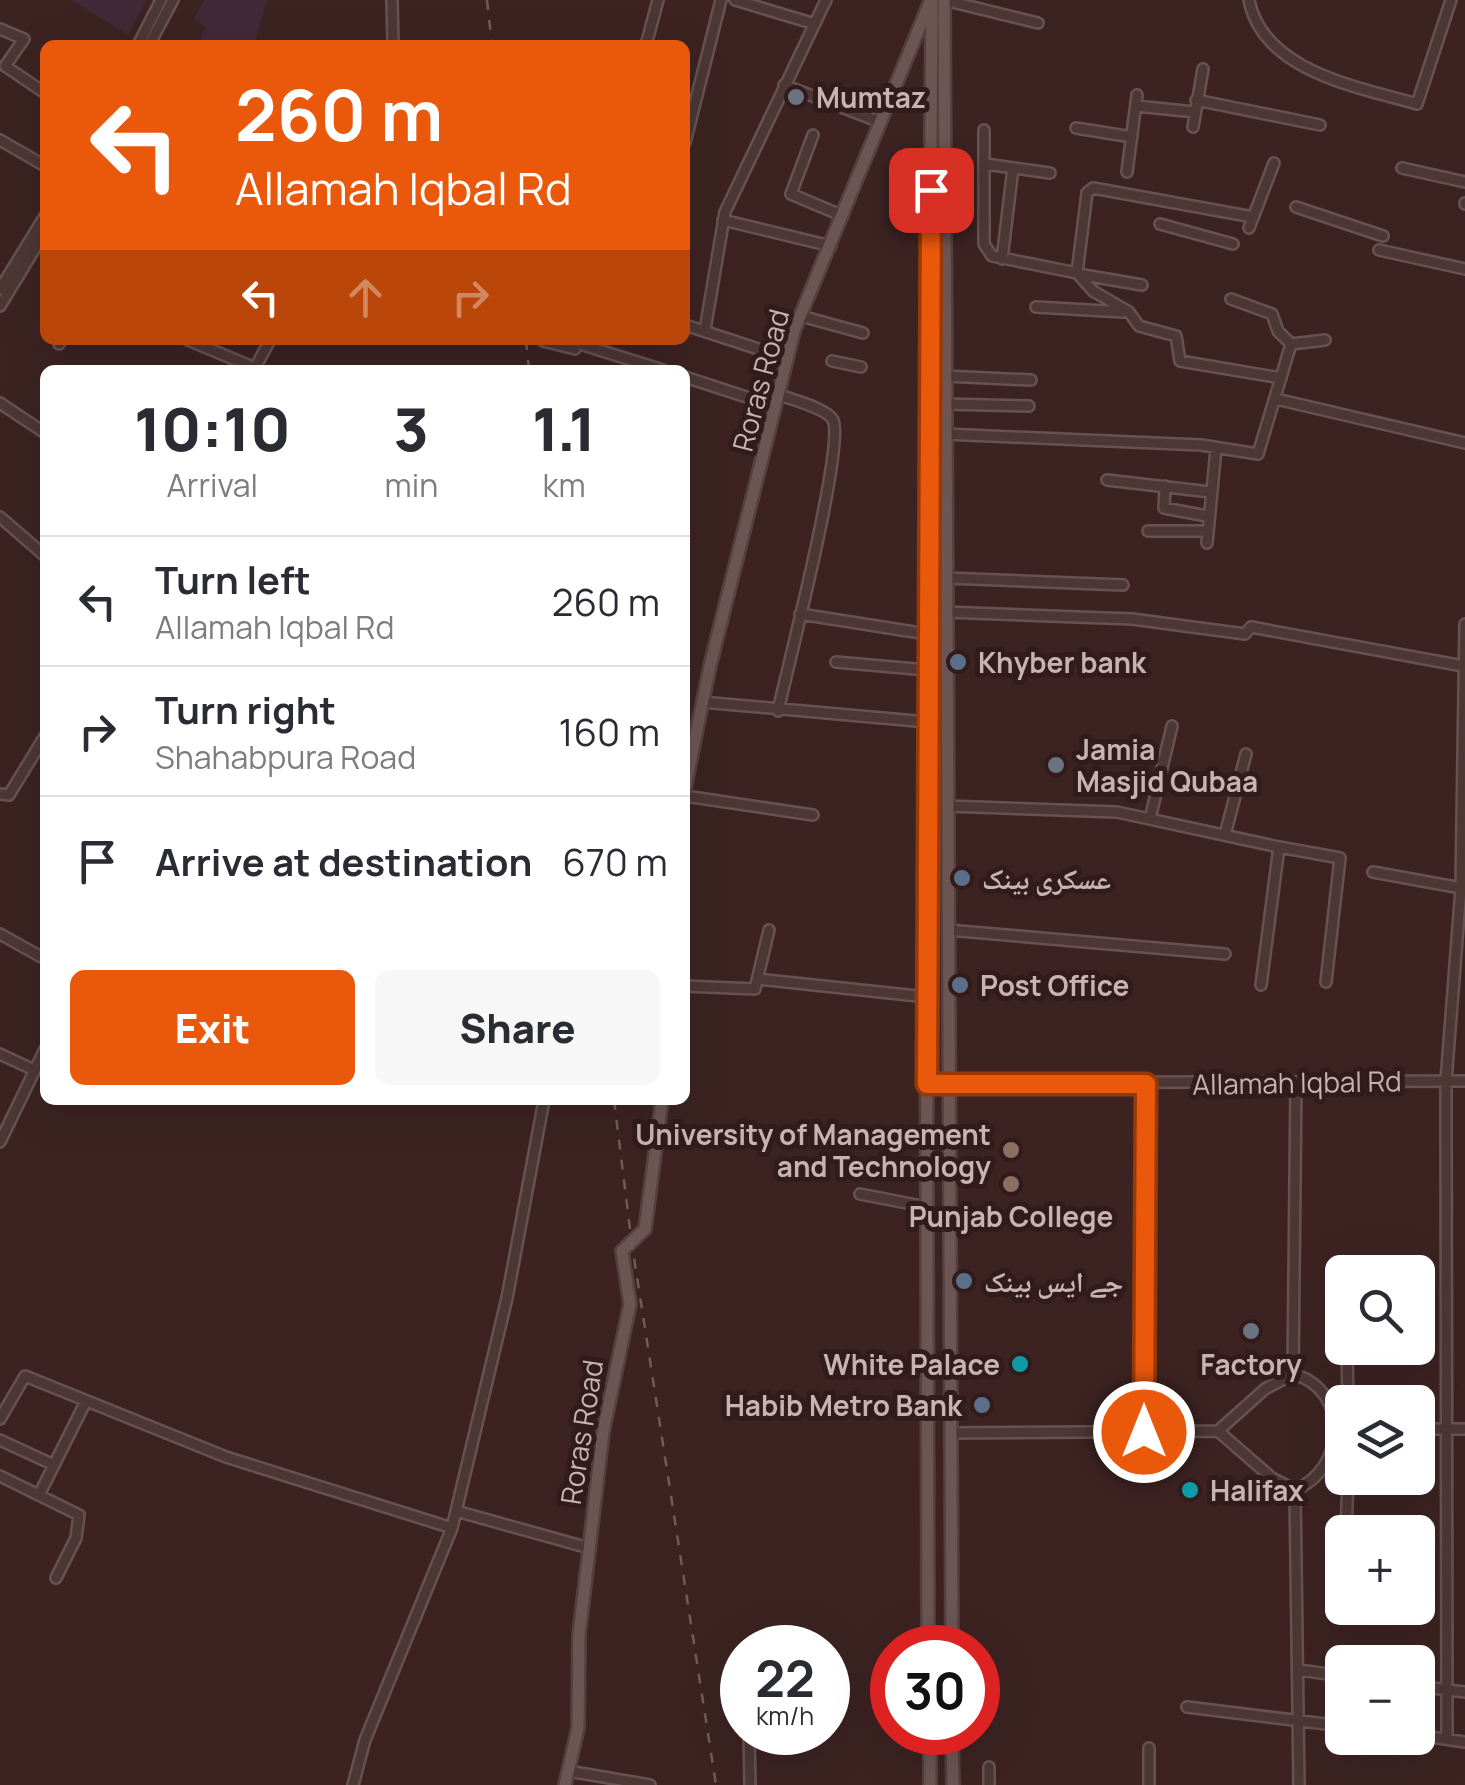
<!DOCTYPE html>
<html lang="en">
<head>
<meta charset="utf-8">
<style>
  body { margin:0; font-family:Manrope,"Noto Naskh Arabic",sans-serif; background:#f7f7f7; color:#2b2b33; height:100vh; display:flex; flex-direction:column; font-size:38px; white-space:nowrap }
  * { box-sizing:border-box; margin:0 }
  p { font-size:32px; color:#7c7c81 }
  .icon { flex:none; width:55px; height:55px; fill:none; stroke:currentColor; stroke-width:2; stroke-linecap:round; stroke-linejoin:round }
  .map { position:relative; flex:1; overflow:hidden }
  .panel { position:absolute; left:40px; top:365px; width:650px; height:740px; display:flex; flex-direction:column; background:#fff; border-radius:15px; box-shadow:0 10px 40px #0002 }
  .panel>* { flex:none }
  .hud { position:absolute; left:40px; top:40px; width:650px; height:305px; border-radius:15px; box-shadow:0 10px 40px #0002; background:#ea580c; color:#fff; overflow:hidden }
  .buttons { position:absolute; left:1325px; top:1255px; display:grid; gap:20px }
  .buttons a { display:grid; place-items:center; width:110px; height:110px; border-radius:15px; background:#fff; box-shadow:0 10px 40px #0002; font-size:50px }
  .speed { position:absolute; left:720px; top:1625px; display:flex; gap:20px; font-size:50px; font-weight:700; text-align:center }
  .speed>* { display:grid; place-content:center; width:130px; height:130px; border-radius:50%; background:#fff; box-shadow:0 10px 40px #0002; line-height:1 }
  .speed small { font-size:25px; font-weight:400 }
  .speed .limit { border:15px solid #d22; background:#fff; color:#111 }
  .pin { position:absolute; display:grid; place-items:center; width:85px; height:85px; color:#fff; margin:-42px; border-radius:20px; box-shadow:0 5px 15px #0006 }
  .me { position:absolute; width:110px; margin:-55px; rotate:0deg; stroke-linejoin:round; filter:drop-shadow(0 0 8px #0008) }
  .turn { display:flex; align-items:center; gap:35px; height:210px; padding:0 30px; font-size:45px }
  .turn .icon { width:130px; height:130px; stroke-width:2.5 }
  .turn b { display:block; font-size:70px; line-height:85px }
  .lanes { display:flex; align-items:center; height:95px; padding:0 30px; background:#0003; justify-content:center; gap:50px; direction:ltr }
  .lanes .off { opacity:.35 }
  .eta { display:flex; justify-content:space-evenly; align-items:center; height:170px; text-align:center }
  .eta b { font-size:60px; font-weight:800; line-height:70px }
  .button { display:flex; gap:20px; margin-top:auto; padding:20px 30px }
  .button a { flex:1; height:115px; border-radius:15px; background:#ea580c; color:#fff; font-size:40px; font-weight:800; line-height:115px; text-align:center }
  .button a+a { background:#f7f7f7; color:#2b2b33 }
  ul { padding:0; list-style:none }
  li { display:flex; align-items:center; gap:30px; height:130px; padding:0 30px; border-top:2px solid #e1e1e2 }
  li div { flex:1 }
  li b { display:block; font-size:38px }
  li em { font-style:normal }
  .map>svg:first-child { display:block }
  .green { fill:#432937 }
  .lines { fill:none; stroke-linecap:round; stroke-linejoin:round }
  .stream { stroke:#623533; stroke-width:2.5 }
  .minor-casing { stroke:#675251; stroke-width:14 }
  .major-casing { stroke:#55403f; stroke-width:16 }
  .minor { stroke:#4c3735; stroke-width:9 }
  .major { stroke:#6c5553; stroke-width:11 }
  .rail { stroke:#745957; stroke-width:2.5; stroke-dasharray:10 10; stroke-linecap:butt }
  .route-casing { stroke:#983908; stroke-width:25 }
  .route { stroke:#ea580c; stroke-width:18 }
  .worship-dot { fill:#6b7280; stroke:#311c1b; stroke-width:4 }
  .service-dot { fill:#5c6f8a; stroke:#311c1b; stroke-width:4 }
  .education-dot { fill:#8d6e63; stroke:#311c1b; stroke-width:4 }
  .culture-dot { fill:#0f9aa8; stroke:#311c1b; stroke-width:4 }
  .labels { text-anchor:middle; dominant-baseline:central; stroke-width:10; stroke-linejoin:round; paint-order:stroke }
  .poi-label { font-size:28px; font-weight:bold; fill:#c8b3b1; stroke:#311c1b; text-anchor:start }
  .street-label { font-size:28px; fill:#c8b3b1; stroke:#311c1b }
</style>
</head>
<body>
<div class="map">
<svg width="1465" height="1785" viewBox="0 0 1465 1785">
  <rect width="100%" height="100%" fill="#3c2322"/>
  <!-- green -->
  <path class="green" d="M71,0H147L128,35Z
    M204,0H267L254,45H198L205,27L194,19Z"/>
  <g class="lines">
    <!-- stream -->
    <path class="stream" d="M155,45L179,0"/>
    <!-- minor casing -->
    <g class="minor-casing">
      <path id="minor" d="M392,0L393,45
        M735,0L815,24
        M944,0L1038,23
        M1249,0C1263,72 1359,87 1417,104L1451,0
        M0,29L24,39L5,66L45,93
        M138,45L161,0
        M149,45L173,0
        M646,45L658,0
        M784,85L880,122
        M1196,100L1320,125
        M1136,106L1195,112
        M1193,127L1203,69
        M1076,128L1132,137
        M984,130V244L992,256L1077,273L1093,291L1129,312L1139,326L1176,336L1180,361L1281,378
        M813,135L791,194L843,216
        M0,140L45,166
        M685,143L721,0
        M985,164L1050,173
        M1402,168L1465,182
        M1127,172L1137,95
        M1465,204V203
        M1296,207L1383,236
        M723,220L831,246
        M1160,224L1233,244
        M1249,228L1274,163
        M1379,250L1465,269
        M1002,259L1013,168
        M1077,273L1087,193L1093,188L1253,217
        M1078,274L1142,285
        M0,289L45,216
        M1231,299L1272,314L1278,331L1291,344L1325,340
        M0,306L45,232
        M1036,307L1123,312
        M801,316L863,333
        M685,325L786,358
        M705,330L725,212L826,0
        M188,340L255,368
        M583,340V345L663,370
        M543,341L575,349
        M59,344L61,340
        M832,361L861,367
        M254,370L270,340
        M945,376L1031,380
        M685,377L774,406
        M777,394C789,399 827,408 833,420C845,447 787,669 778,711
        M1276,399L1465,443
        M0,403L45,433
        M945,404L1029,406
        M945,434L1201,445L1258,454L1291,344
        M1107,480L1210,492
        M1165,486L1164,508L1207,516
        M0,517L45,556
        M1148,531H1205
        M1207,543L1216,449
        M946,578L1123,585
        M946,612L1132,619L1245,634L1251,627L1463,666
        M800,614L927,634
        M836,662L927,670
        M702,702L927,722
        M0,794L9,795L45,736
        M685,796L813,815
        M947,806L1117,812L1279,847L1261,985
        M1150,819L1172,726
        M1225,835L1246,754
        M1279,847L1340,858L1326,982
        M1373,872L1461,888
        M948,930L1225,954
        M0,934L45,959
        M758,979L927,997
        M685,986L755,989L769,930
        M0,1054L34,1070
        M949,1083L1465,1081
        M0,1142L45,1049
        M860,1194L927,1207
        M1347,1348L1348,1402
        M1293,1374L1296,1082
        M0,1419L25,1376L226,1457L452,1528
        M1418,1429H1465
        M1144,1432L1146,1084
        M951,1433L1218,1431L1272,1478L1295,1490C1346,1469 1351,1390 1293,1374L1265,1389L1218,1431
        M0,1440L54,1465
        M0,1476L79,1515L76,1538L56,1578
        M1295,1490L1299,1785
        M39,1495L85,1403
        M456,1511L589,1548
        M1346,1532L1348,1478
        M1299,1670L1342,1676
        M1418,1686L1465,1692
        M1187,1707L1342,1726
        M749,1732L750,1785
        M1418,1735L1465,1742
        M1447,1739L1446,1081L1461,888L1465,624
        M1149,1748V1785
        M989,1767V1785
        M568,1771L650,1785
        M353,1785L365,1740L452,1528L507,1298L544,1100"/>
    </g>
    <!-- major casing -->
    <g class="major-casing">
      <path id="major" d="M944,0L952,1648
        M685,788L710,666L794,331L930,2
        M928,1648L926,806L932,0
        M930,1732V1785
        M952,1732L953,1785
        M565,1785L578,1728L579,1635L603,1432L630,1304L622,1251L645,1229L662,1100"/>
    </g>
    <!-- minor -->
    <use href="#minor" class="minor"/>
    <!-- major -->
    <use href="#major" class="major"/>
    <!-- rail -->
    <path class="rail" d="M487,0L492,45
      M526,340L529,370
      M614,1100L632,1245L716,1785"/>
  </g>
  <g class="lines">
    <!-- route casing -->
    <g class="route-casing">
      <path id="route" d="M931,190L927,1084H1146L1144,1432"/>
    </g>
    <!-- route -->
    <use href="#route" class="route"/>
  </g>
  <!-- markers -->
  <g class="worship-dot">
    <circle cx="796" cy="97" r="10"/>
    <circle cx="1056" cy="765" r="10"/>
    <circle cx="1251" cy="1331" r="10"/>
  </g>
  <g class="service-dot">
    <circle cx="958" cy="662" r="10"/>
    <circle cx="962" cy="878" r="10"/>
    <circle cx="960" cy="985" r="10"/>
    <circle cx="964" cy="1281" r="10"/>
    <circle cx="982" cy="1405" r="10"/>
  </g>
  <g class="education-dot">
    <circle cx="1011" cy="1150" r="10"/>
    <circle cx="1011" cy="1184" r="10"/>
  </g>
  <g class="culture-dot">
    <circle cx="1020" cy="1364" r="10"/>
    <circle cx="1190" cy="1490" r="10"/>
  </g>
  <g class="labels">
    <!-- poi labels -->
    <g class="poi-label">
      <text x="816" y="97">Mumtaz</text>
      <text x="978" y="662">Khyber bank</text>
      <text x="1076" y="749">Jamia<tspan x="1076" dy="32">Masjid Qubaa</tspan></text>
      <text x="982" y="878">عسکری بینک</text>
      <text x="980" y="985">Post Office</text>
      <text x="991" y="1134" text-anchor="end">University of Management<tspan x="991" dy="32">and Technology</tspan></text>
      <text x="1011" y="1216" text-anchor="middle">Punjab College</text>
      <text x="984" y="1281">جے ایس بینک</text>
      <text x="1000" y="1364" text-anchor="end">White Palace</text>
      <text x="1251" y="1364" text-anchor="middle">Factory</text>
      <text x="962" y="1405" text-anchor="end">Habib Metro Bank</text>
      <text x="1210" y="1490">Halifax</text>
    </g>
    <!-- street labels -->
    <g class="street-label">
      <text transform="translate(760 380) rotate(-75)">Roras Road</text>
      <text transform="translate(1297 1082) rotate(-1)">Allamah Iqbal Rd</text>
      <text transform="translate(581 1432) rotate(-81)">Roras Road</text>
    </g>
  </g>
</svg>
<div class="buttons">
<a><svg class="icon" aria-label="search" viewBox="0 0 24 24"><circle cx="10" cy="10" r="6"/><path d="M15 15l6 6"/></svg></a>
<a><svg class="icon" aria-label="layers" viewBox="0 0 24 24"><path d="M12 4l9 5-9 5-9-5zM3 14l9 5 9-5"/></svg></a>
<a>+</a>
<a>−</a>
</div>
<div class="speed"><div>22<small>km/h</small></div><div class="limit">30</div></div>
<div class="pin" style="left:931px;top:190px;background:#d93025"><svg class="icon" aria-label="arrive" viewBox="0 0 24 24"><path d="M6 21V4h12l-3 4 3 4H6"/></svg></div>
<svg class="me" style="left:1144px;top:1432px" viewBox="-20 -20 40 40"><circle r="17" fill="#ea580c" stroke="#fff" stroke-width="3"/><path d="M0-11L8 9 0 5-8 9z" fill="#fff"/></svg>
<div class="hud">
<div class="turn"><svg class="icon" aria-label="left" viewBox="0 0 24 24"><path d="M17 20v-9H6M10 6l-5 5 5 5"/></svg><div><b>260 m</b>Allamah Iqbal Rd</div></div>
<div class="lanes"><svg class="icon" aria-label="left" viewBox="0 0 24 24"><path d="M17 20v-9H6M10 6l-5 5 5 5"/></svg><svg class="icon off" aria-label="ahead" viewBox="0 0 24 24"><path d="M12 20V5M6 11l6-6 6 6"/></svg><svg class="icon off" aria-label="right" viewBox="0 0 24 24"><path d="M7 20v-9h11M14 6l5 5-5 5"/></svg></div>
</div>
<section class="panel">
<div class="eta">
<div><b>10:10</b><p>Arrival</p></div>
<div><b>3</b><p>min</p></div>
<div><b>1.1</b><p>km</p></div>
</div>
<ul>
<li><svg class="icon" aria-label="left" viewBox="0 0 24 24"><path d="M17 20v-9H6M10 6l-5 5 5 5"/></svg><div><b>Turn left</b><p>Allamah Iqbal Rd</p></div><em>260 m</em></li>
<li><svg class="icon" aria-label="right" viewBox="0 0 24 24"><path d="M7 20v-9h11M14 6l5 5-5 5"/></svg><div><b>Turn right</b><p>Shahabpura Road</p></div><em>160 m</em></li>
<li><svg class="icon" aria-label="arrive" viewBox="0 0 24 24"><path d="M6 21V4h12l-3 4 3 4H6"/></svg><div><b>Arrive at destination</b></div><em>670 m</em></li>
</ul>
<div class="button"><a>Exit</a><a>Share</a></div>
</section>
</div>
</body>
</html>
